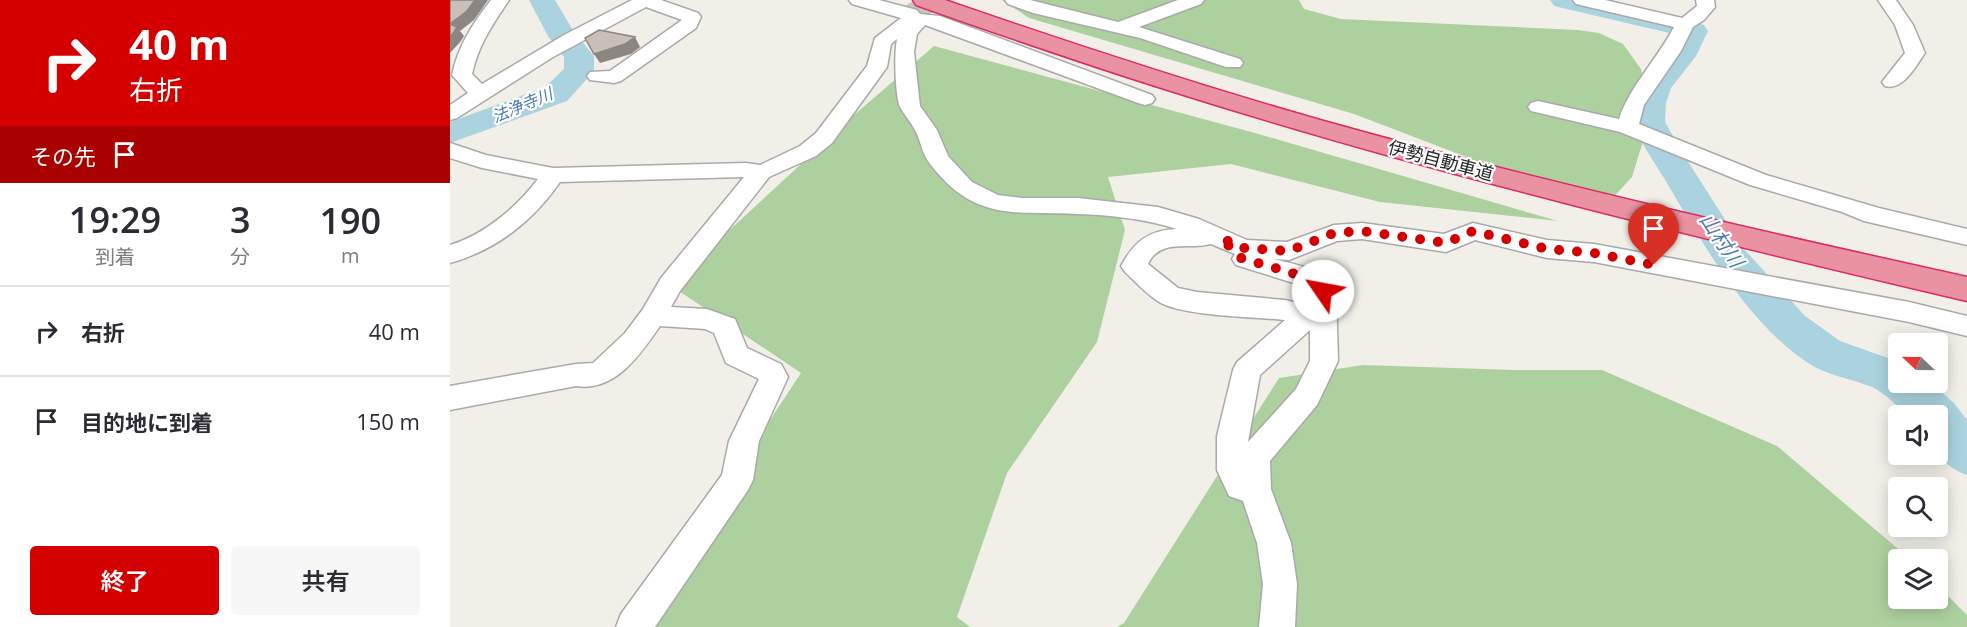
<!DOCTYPE html>
<html lang="ja">
<head>
<meta charset="utf-8">
<style>
  body { margin:0; font-family:"Open Sans","Noto Sans JP",sans-serif; background:#f7f7f7; color:#2b2b33; height:100vh; display:flex; flex-direction:column; font-size:22px; white-space:nowrap }
  * { box-sizing:border-box; margin:0 }
  p { font-size:20px; color:#7c7c81 }
  .icon { flex:none; width:33px; height:33px; fill:none; stroke:currentColor; stroke-width:2; stroke-linecap:round; stroke-linejoin:round }
  .map { position:relative; flex:1; overflow:hidden }
  .sheet { display:flex; flex-direction:column; background:#fff; width:450px }
  .sheet>* { flex:none }
  .hud { background:#d40000; color:#fff; overflow:hidden }
  .needle { width:39px; rotate:292deg }
  .controls { position:absolute; left:1438px; top:333px; display:grid; gap:12px }
  .controls a { display:grid; place-items:center; width:60px; height:60px; border-radius:6px; background:#fff; box-shadow:0 3px 15px #0003; font-size:30px }
  .pin { position:absolute; display:grid; place-items:center; width:51px; height:51px; color:#fff; margin:-62px -26px; border-radius:50% 50% 50% 0; rotate:-45deg; box-shadow:0 0 6px #0007 }
  .pin .icon { rotate:45deg }
  .me { position:absolute; width:66px; margin:-33px; rotate:303deg; stroke-linejoin:round; filter:drop-shadow(0 0 4px #0008) }
  .turn { display:flex; align-items:center; gap:21px; height:126px; padding:0 30px; font-size:27px }
  .turn .icon { width:78px; height:78px; stroke-width:2.5 }
  .turn b { display:block; font-size:42px; line-height:51px }
  .then { display:flex; align-items:center; height:57px; padding:0 30px; background:#0003; gap:12px; font-size:22px }
  .eta { display:flex; justify-content:space-evenly; align-items:center; height:102px; text-align:center }
  .eta b { font-size:36px; font-weight:600; line-height:42px }
  .primary-button { display:flex; gap:12px; margin-top:auto; padding:12px 30px }
  .primary-button a { flex:1; height:69px; border-radius:6px; background:#d40000; color:#fff; font-size:24px; font-weight:600; line-height:69px; text-align:center }
  .primary-button a+a { background:#f7f7f7; color:#2b2b33 }
  ul { padding:0; list-style:none }
  li { display:flex; align-items:center; gap:18px; height:90px; padding:0 30px; border-top:2px solid #e1e1e2 }
  li div { flex:1 }
  li b { display:block; font-size:22px }
  li em { font-style:normal }
  main { display:flex; flex:1; min-height:0 }
  .map>svg:first-child { display:block }
  .forest { fill:#add19e }
  .lines { fill:none; stroke-linecap:round; stroke-linejoin:round }
  .river { fill:#aad3df; fill-rule:evenodd }
  .street-tunnel { stroke:#c8c6c1; stroke-width:20; stroke-dasharray:20 10; stroke-linecap:butt }
  .street-casing { stroke:#a9a9a9; stroke-width:3 }
  .highway-casing { stroke:#dc2a67; stroke-width:3 }
  .street { fill:#fff; fill-rule:evenodd }
  .highway { fill:#e892a2; fill-rule:evenodd }
  .shaded-wall { fill:#8b8681 }
  .building { fill:#c7bfb8; stroke:#8b8681; stroke-width:1.5 }
  .route { stroke:#d40000; stroke-width:10; stroke-dasharray:0 18 }
  .labels { text-anchor:middle; dominant-baseline:central; stroke-width:4.5; stroke-linejoin:round; paint-order:stroke }
  .far-water-label { font-size:16px; font-style:italic; fill:#4a7aab; stroke:#fff }
  .street-label { font-size:18px; fill:#222; stroke:#fff }
  .water-label { font-size:20px; font-style:italic; fill:#4a7aab; stroke:#fff }
</style>
</head>
<body>
<main>
<section class="sheet">
<div class="hud">
<div class="turn"><svg class="icon" aria-label="right" viewBox="0 0 24 24"><path d="M7 20v-9h11M14 6l5 5-5 5"/></svg><div><b>40 m</b>右折</div></div>
<div class="then">その先<svg class="icon" aria-label="arrive" viewBox="0 0 24 24"><path d="M6 21V4h12l-3 4 3 4H6"/></svg></div>
</div>
<div class="eta">
<div><b>19:29</b><p>到着</p></div>
<div><b>3</b><p>分</p></div>
<div><b>190</b><p>m</p></div>
</div>
<ul>
<li><svg class="icon" aria-label="right" viewBox="0 0 24 24"><path d="M7 20v-9h11M14 6l5 5-5 5"/></svg><div><b>右折</b></div><em>40 m</em></li>
<li><svg class="icon" aria-label="arrive" viewBox="0 0 24 24"><path d="M6 21V4h12l-3 4 3 4H6"/></svg><div><b>目的地に到着</b></div><em>150 m</em></li>
</ul>
<div class="primary-button"><a>終了</a><a>共有</a></div>
</section>
<div class="map">
<svg width="1517" height="627" viewBox="0 0 1517 627">
  <rect width="100%" height="100%" fill="#f2efe9"/>
  <!-- forest -->
  <path class="forest" d="M552,0H849L854,9L891,19L1128,30L1149,33L1173,44L1191,69L1196,98L1194,138L1182,177L1159,202L1137,203L904,114L579,18Z
    M484,46L805,133L1108,221L930,202L781,164L658,177L675,230L647,342L557,473L507,617L520,627H183L351,373L220,285L404,115Z
    M913,365L1065,370H1152L1327,446L1460,559L1449,560V598H1488V586L1517,615V627H667L674,623L829,378Z"/>
  <g class="lines">
    <!-- river -->
    <path class="river" d="M79,0H105L124,32L144,56V71L117,101L0,143V122L95,87L114,69V57L98,36Z
      M1100,0H1147L1254,25L1258,31L1246,56L1221,88L1216,103L1215,122L1235,157L1294,249L1355,316L1390,341L1449,362V382H1480L1504,403L1517,420V475C1484,463 1488,446 1488,416H1457C1446,405 1436,394 1422,387C1402,379 1376,375 1358,363C1295,321 1252,242 1214,178C1206,165 1186,136 1183,122C1176,91 1214,60 1228,35L1104,6Z"/>
    <!-- street-tunnel -->
    <path class="street-tunnel" d="M461,14L484,0"/>
    <!-- street casing -->
    <g class="street-casing">
      <path id="street" d="M41,0H59C43,24 28,45 22,74L32,84L114,35L182,0H211L248,13L251,17L246,28L171,81L164,83L140,80L137,76L140,72L160,71L232,20L196,7L103,57L7,118L0,120V105L18,93L2,75C8,46 23,23 41,0Z
        M399,0H429L467,10L470,14L490,16L702,95L705,99L702,103L695,105L688,103L475,25L467,34L464,52L470,106L487,130L498,156L522,182L548,195L572,198H628L708,207L749,219L797,240L837,242L884,225L912,223L994,234L1023,223L1097,240L1144,244L1459,302L1517,316V336L1459,322L1144,262L1097,258L1025,240L996,252L912,239L887,241L839,260L824,259C849,266 872,267 886,291L888,361L867,405L820,461L821,489L841,543L847,584L845,627H809L813,584L807,543L793,501L779,496L767,470V436L783,370L787,362L835,320C805,317 735,316 711,303C698,296 686,282 675,272L671,266C684,242 698,230 727,229C695,219 660,215 627,214C563,211 525,222 480,164C472,154 471,141 465,130C461,122 454,115 450,107C445,95 444,53 447,39L441,44L437,67L382,143L366,156L319,177L230,291L221,307L257,309L285,319L297,348L331,364L338,377L309,441L303,480L298,490L205,627H166L171,614L272,475L279,441L309,379L276,363L264,333L255,329L210,326C190,355 165,392 126,386L0,410V386L126,364L143,363L175,333L193,309L211,278L294,177L110,182C83,221 46,250 0,263V245C34,235 67,207 88,179L32,168L0,158V143L36,155L103,168L296,163L310,165L350,146L366,133L417,66L425,38L451,18L402,4ZM761,244L785,254L782,259L786,265L853,286L860,293V306L835,300L747,292L728,288L698,264C710,238 738,250 761,244ZM860,330V361L846,389L798,442L810,375Z
        M555,0H580L668,22L728,0H754L751,4L689,27L790,59L793,63L790,67H776L690,38L583,13L558,4Z
        M1123,0H1155L1232,18L1247,6L1246,0H1264L1265,7L1254,20L1243,27L1231,51L1194,105L1189,124L1316,175L1429,208L1517,229V245L1414,221L1392,212L1300,185L1170,132L1081,111L1078,107L1081,103L1088,101L1169,119C1180,86 1208,58 1224,27L1126,4Z
        M1428,0H1446L1463,25L1475,53C1465,67 1453,91 1435,86L1432,82L1455,53L1445,25Z"/>
    </g>
    <!-- highway casing -->
    <g class="highway-casing">
      <path id="highway" d="M463,0H495C619,43 744,84 870,120C1084,180 1300,229 1517,277V301C1250,238 983,174 721,91C635,64 551,35 466,5Z"/>
    </g>
    <!-- street -->
    <use href="#street" class="street"/>
    <!-- highway -->
    <use href="#highway" class="highway"/>
  </g>
  <!-- shaded-wall -->
  <path class="shaded-wall" d="M25,0H38L24,20L10,31L14,36L11,41L0,53V24Z
    M185,37L190,47L181,54L150,63L144,54Z"/>
  <!-- building -->
  <path class="building" d="M0,0H25L17,11L0,24L7,27L4,32L0,37Z
    M149,30L185,37L175,44L144,54L135,38Z"/>
  <g class="lines">
    <!-- route -->
    <path class="route" d="M873,291L862,279L791,258L771,238L794,248L839,251L884,233L912,231L996,243L1023,231L1097,249L1144,253L1204,265"/>
  </g>
  <g class="labels">
    <!-- far-water labels -->
    <g class="far-water-label">
      <text transform="translate(72 105) rotate(-23)">法浄寺川</text>
    </g>
    <!-- street labels -->
    <g class="street-label">
      <text transform="translate(991 160) rotate(15)">伊勢自動車道</text>
    </g>
    <!-- water labels -->
    <g class="water-label">
      <text transform="translate(1272 240) rotate(56)">山村川</text>
    </g>
  </g>
</svg>
<div class="controls">
<a><svg class="needle" viewBox="-14 -14 28 28"><path d="M0-13l5 13h-10z" fill="#e53935"/><path d="M0 13l5-13h-10z" fill="#7c7c81"/></svg></a>
<a><svg class="icon" aria-label="sound" viewBox="0 0 24 24"><path d="M4 9h4l5-4v14l-5-4H4zM17 9q2 3 0 6"/></svg></a>
<a><svg class="icon" aria-label="search" viewBox="0 0 24 24"><circle cx="10" cy="10" r="6"/><path d="M15 15l6 6"/></svg></a>
<a><svg class="icon" aria-label="layers" viewBox="0 0 24 24"><path d="M12 4l9 5-9 5-9-5zM3 14l9 5 9-5"/></svg></a>
</div>
<div class="pin" style="left:1204px;top:265px;background:#d93025"><svg class="icon" aria-label="arrive" viewBox="0 0 24 24"><path d="M6 21V4h12l-3 4 3 4H6"/></svg></div>
<svg class="me" style="left:873px;top:291px" viewBox="-20 -20 40 40"><circle r="19" fill="#fff"/><path d="M0-13L10 11 0 6-10 11z" fill="#d40000"/></svg>
</div>
</main>
</body>
</html>
